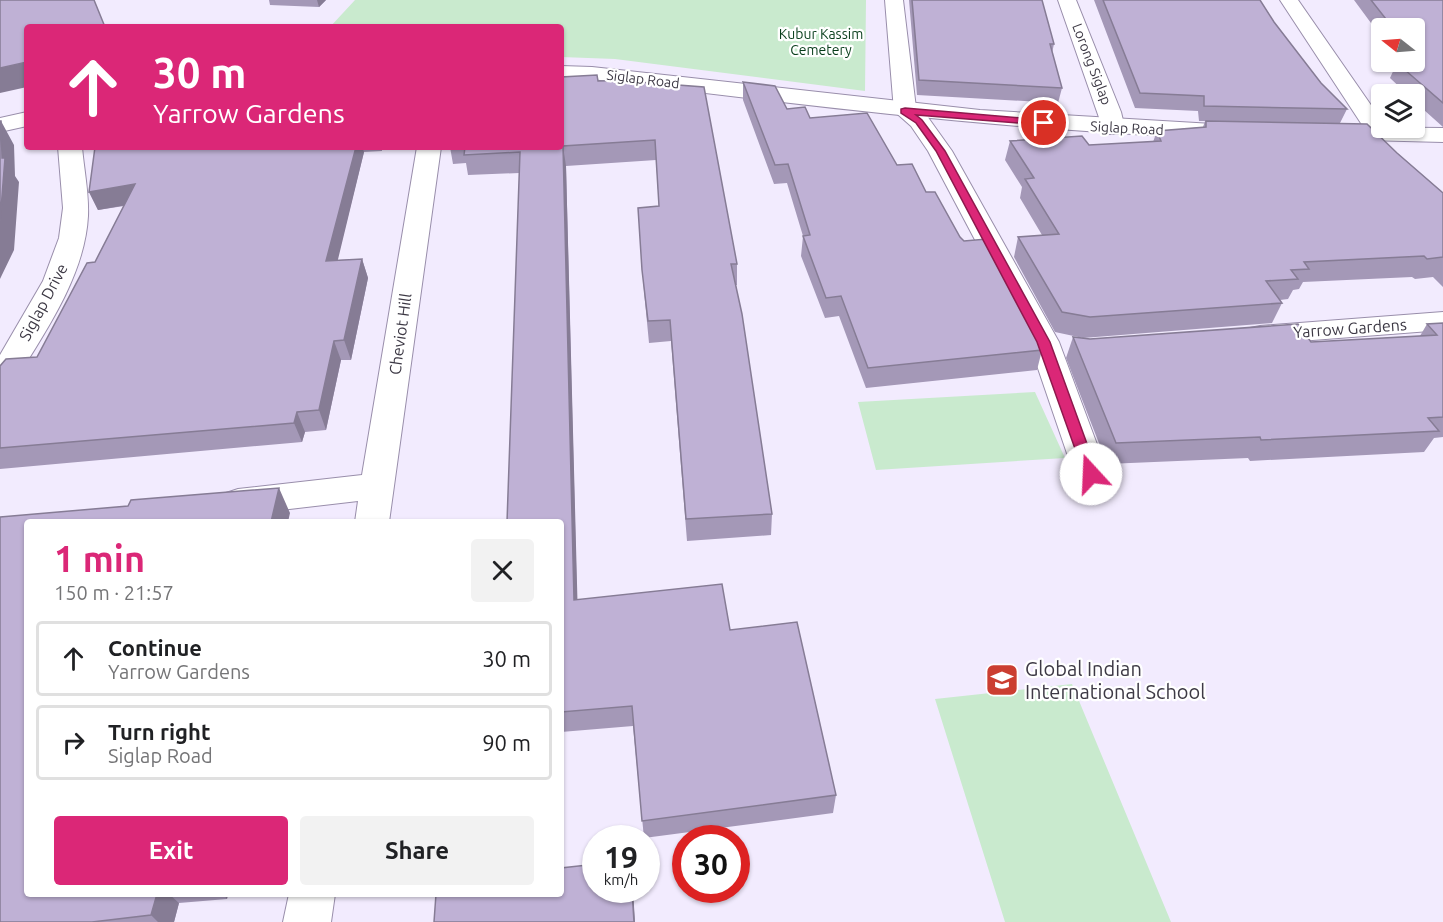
<!DOCTYPE html>
<html lang="en">
<head>
<meta charset="utf-8">
<style>
  body { margin:0; font-family:Ubuntu,sans-serif; background:#f2f2f2; color:#202124; height:100vh; display:flex; flex-direction:column; font-size:22px; white-space:nowrap }
  * { box-sizing:border-box; margin:0 }
  p { font-size:20px; color:#757577 }
  .icon { flex:none; width:33px; height:33px; fill:none; stroke:currentColor; stroke-width:2; stroke-linecap:round; stroke-linejoin:round }
  .map { position:relative; flex:1; overflow:hidden }
  .details { position:absolute; left:24px; top:519px; width:540px; height:378px; display:flex; flex-direction:column; background:#fff; border-radius:6px; box-shadow:0 2px 4px #0004 }
  .details>* { flex:none }
  .banner { position:absolute; left:24px; top:24px; width:540px; height:126px; border-radius:6px; box-shadow:0 2px 4px #0004; background:#db2777; color:#fff; overflow:hidden }
  .needle { width:39px; rotate:287deg }
  .fabs { position:absolute; left:1371px; top:18px; display:grid; gap:12px }
  .fabs a { display:grid; place-items:center; width:54px; height:54px; border-radius:6px; background:#fff; box-shadow:0 2px 4px #0004; font-size:30px }
  .speed { position:absolute; left:582px; top:825px; display:flex; gap:12px; font-size:30px; font-weight:700; text-align:center }
  .speed>* { display:grid; place-content:center; width:78px; height:78px; border-radius:50%; background:#fff; box-shadow:0 2px 4px #0004; line-height:1 }
  .speed small { font-size:15px; font-weight:400 }
  .speed .limit { border:9px solid #d22; background:#fff; color:#111 }
  .pin { position:absolute; display:grid; place-items:center; width:51px; height:51px; color:#fff; margin:-26px; border:3px solid #fff; border-radius:50%; box-shadow:0 2px 6px #0007 }
  .me { position:absolute; width:66px; margin:-33px; rotate:340deg; stroke-linejoin:round; filter:drop-shadow(0 0 4px #0008) }
  .turn { display:flex; align-items:center; gap:21px; height:126px; padding:0 30px; font-size:27px }
  .turn .icon { width:78px; height:78px; stroke-width:2.5 }
  .turn b { display:block; font-size:42px; line-height:51px }
  .round { display:grid; place-items:center; flex:none; width:63px; height:63px; border-radius:6px; background:#f2f2f2 }
  .overview { display:flex; align-items:center; justify-content:space-between; height:102px; padding:0 30px }
  h1 { font-size:36px; font-weight:700; line-height:45px; color:#db2777 }
  .action { display:flex; gap:12px; margin-top:auto; padding:12px 30px }
  .action a { flex:1; height:69px; border-radius:6px; background:#db2777; color:#fff; font-size:24px; font-weight:700; line-height:69px; text-align:center }
  .action a+a { background:#f2f2f2; color:#202124 }
  ul { padding:0; list-style:none }
  li { display:flex; align-items:center; gap:18px; height:75px; margin:0 12px 9px; padding:0 18px; border:3px solid #e0e0e0; border-radius:6px }
  li div { flex:1 }
  li b { display:block; font-size:22px }
  li em { font-style:normal }
  .map>svg:first-child { display:block }
  .green { fill:#c9eace }
  .lines { fill:none; stroke-linecap:round; stroke-linejoin:round }
  .minor-casing { stroke:#998eab; stroke-width:2 }
  .secondary-casing { stroke:#998eab; stroke-width:2 }
  .minor { fill:#fff; fill-rule:evenodd }
  .secondary { fill:#fff; fill-rule:evenodd }
  .wall { fill:#a498b7 }
  .shaded-wall { fill:#867c95 }
  .building { fill:#bfb1d5; stroke:#867c95; stroke-width:1.5 }
  .route { fill:#db2777; stroke:#8e194d; stroke-width:1.5 }
  .labels { text-anchor:middle; dominant-baseline:central; stroke-width:4.5; stroke-linejoin:round; paint-order:stroke }
  .far-park-label { font-size:14px; fill:#073d1a; stroke:#fff }
  .far-street-label { font-size:14px; fill:#3d3945; stroke:#fff }
  .street-label { font-size:16px; fill:#3d3945; stroke:#fff }
  .near-poi-label { font-size:20px; fill:#3d3945; stroke:#fff; text-anchor:start }
</style>
</head>
<body>
<div class="map">
<svg width="1443" height="922" viewBox="0 0 1443 922">
  <rect width="100%" height="100%" fill="#f2ebfe"/>
  <!-- green -->
  <path class="green" d="M355,0H866L865,91L615,59L561,57V27H330Z
    M1035,392L1065,458L876,470L858,402Z
    M1072,684L1171,922H1005L935,699Z"/>
  <g class="lines">
    <!-- minor casing -->
    <g class="minor-casing">
      <path id="minor" d="M885,0H903L916,108L927,116L952,151L1059,342L1108,474L1103,483L1091,486L1079,483L1074,474L1029,342L928,151L911,126L894,111Z
        M1058,0H1076L1121,112L1125,129L1122,134H1106L1103,129Z
        M1280,0H1298L1382,121V128H1386L1391,135L1388,140H1372Z
        M58,147H82C84,170 89,193 88,216C85,277 42,337 11,387L0,390V355L43,281L59,238L63,208Z
        M417,147H441L389,522H355L358,501L238,515L226,511L221,502L226,493L238,489L362,475Z
        M1443,312V330L1260,344L1250,342L1245,335L1250,328L1260,326Z
        M289,894H335L331,922H283Z"/>
    </g>
    <!-- secondary casing -->
    <g class="secondary-casing">
      <path id="secondary" d="M561,66L592,67L980,110L1213,124L1221,126L1224,131L1221,136L1213,138C1005,130 799,105 592,79L561,78Z
        M27,112V126L0,132V118Z
        M1334,127L1443,128V142L1326,139L1323,134L1326,129Z"/>
    </g>
    <!-- minor -->
    <use href="#minor" class="minor"/>
    <!-- secondary -->
    <use href="#secondary" class="secondary"/>
  </g>
  <!-- wall -->
  <path class="wall" d="M269,0H326L319,7L270,5Z
    M909,0H1042L1054,44L1052,53L1062,88L1058,103L917,95Z
    M1094,0H1260L1274,22L1321,83L1347,109L1340,123L1397,153L1443,193V287L1433,277L1415,279L1412,277L1303,282L1299,289L1293,290L1288,299L1280,300L1282,303L1272,323L1083,338L1055,332L1014,257L1018,237L1042,235L1020,198L1022,187L1005,160L1010,141L1089,145L1153,142L1157,131L1203,127L1205,121H1199L1198,111L1135,108Z
    M1354,0H1443V127L1414,101V94H1407L1390,78L1395,67L1391,62H1414V28H1382V38Z
    M598,81L639,82L737,264V285H736L772,514L771,535L687,541L671,341L649,343L644,291L638,208L659,206L656,160L566,166L577,600L730,630L836,795L833,813L644,838L633,726L561,732V522L519,173L468,175L466,163L453,164L450,147H561Z
    M743,82L787,109L810,118L897,165L926,192L1042,350L1037,370L866,388L839,316L825,318L801,256L803,236L787,183L774,184L743,100Z
    M95,147H382V151L364,152L337,260L362,259L368,278L351,360H341L326,430L305,432L302,442L0,469V366L37,357L95,262L124,206L98,210L89,192Z
    M1443,323V437L1434,438L1424,452L1250,461L1248,458L1107,464L1066,358L1073,337L1090,339L1311,342L1420,336L1427,324Z
    M290,513L27,522V894H228L227,899L179,903L174,922H0V517Z"/>
  <!-- shaded-wall -->
  <path class="shaded-wall" d="M317,0H326L319,7Z
    M27,62V87L0,93V68Z
    M1,121L14,145L15,176L19,182L14,250L0,279V222L2,158Z
    M563,146L566,166L578,621L574,600Z
    M356,147H362L364,152L333,280L326,261Z
    M135,184L144,202L98,210L89,192Z
    M362,259L368,278L351,360L344,340Z
    M334,341L341,360L326,430L319,410Z
    M297,412L305,432L302,442L294,423Z
    M279,488L290,513L288,522H271Z
    M632,890H633L635,922H634Z
    M157,894H169L179,903L174,922H158L151,915Z
    M223,894H228L227,899Z"/>
  <!-- building -->
  <path class="building" d="M0,0H94L105,27H27V62L0,68Z
    M912,0H1042L1054,44H1050L1062,88L919,80Z
    M1103,0H1260L1274,22L1321,83L1347,109L1204,106V96L1140,93Z
    M1371,0H1443V103L1397,63L1412,64L1411,62H1414V28H1393Z
    M597,75L598,81L639,80V82L704,87L737,264H731L742,314L772,514L686,519L670,320L648,321L642,270L638,208L659,206L655,140L563,146L574,600L722,584L730,630L797,622L836,795L642,821L632,706L561,712V522H507L520,152L464,155L465,147H561V77Z
    M743,82L775,86L787,109L805,107L810,118L867,113L897,165L912,164L926,192H935L960,237L964,241L987,239L1032,323L1042,350L868,368L841,296L826,298L803,236L810,235L788,164L775,165Z
    M0,121H1L2,158H5L0,222Z
    M1206,121L1367,124L1397,153L1443,193V257L1427,259L1424,256L1304,262L1309,269L1291,270L1298,279L1266,281L1282,303L1090,317L1062,312L1018,237L1059,234L1025,179L1034,178L1010,141L1082,136L1089,145L1161,141L1157,131L1206,127Z
    M95,147H356L326,261L362,259L344,340L334,341L319,410L297,412L294,423L0,448V366L6,359L37,357L87,263L95,262L135,184L89,192Z
    M1443,323V417L1428,418L1439,431L1261,440L1260,437L1116,443L1073,337L1090,339L1298,324L1311,342L1437,335L1427,324Z
    M279,488L271,522H27V894H157L151,915L92,922H0V517L128,506L131,500Z
    M596,864V890H632L634,922H434L436,894H561V868Z"/>
  <!-- route -->
  <path class="route" d="M905,108L1044,120L1049,123L1044,125L916,115L922,120L945,151L1050,342L1098,474L1096,478H1086L1084,474L1037,342L936,151L916,123L901,113V109Z"/>
  <!-- icons -->
  <defs>
    <g id="school-square" transform="scale(1.725)"><rect x="-9" y="-9" width="18" height="18" rx="4" fill="#cb3e31" stroke="#fff"/><path d="M0-5L7-2L0 1L-7-2ZM-4 1L0 2.5L4 1V4Q0 6-4 4Z" fill="#fff"/></g>
  </defs>
  <g fill-rule="evenodd">
    <use href="#school-square" x="1002" y="680"/>
  </g>
  <g class="labels">
    <!-- far-park labels -->
    <g class="far-park-label">
      <text x="821" y="34">Kubur Kassim<tspan x="821" dy="16">Cemetery</tspan></text>
    </g>
    <!-- far-street labels -->
    <g class="far-street-label">
      <text transform="translate(1092 64) rotate(69)">Lorong Siglap</text>
      <text transform="translate(643 79) rotate(7)">Siglap Road</text>
      <text transform="translate(1127 128) rotate(3)">Siglap Road</text>
    </g>
    <!-- street labels -->
    <g class="street-label">
      <text transform="translate(43 302) rotate(-62)">Siglap Drive</text>
      <text transform="translate(1350 328) rotate(-4)">Yarrow Gardens</text>
      <text transform="translate(400 334) rotate(-82)">Cheviot Hill</text>
    </g>
    <!-- near-poi labels -->
    <g class="near-poi-label">
      <text x="1025" y="668">Global Indian<tspan x="1025" dy="23">International School</tspan></text>
    </g>
  </g>
</svg>
<div class="fabs">
<a><svg class="needle" viewBox="-14 -14 28 28"><path d="M0-13l5 13h-10z" fill="#e53935"/><path d="M0 13l5-13h-10z" fill="#757577"/></svg></a>
<a><svg class="icon" aria-label="layers" viewBox="0 0 24 24"><path d="M12 4l9 5-9 5-9-5zM3 14l9 5 9-5"/></svg></a>
</div>
<div class="speed"><div>19<small>km/h</small></div><div class="limit">30</div></div>
<div class="pin" style="left:1044px;top:123px;background:#d93025"><svg class="icon" aria-label="arrive" viewBox="0 0 24 24"><path d="M6 21V4h12l-3 4 3 4H6"/></svg></div>
<svg class="me" style="left:1091px;top:474px" viewBox="-20 -20 40 40"><circle r="19" fill="#fff"/><path d="M0-13L10 11 0 6-10 11z" fill="#db2777"/></svg>
<div class="banner">
<div class="turn"><svg class="icon" aria-label="ahead" viewBox="0 0 24 24"><path d="M12 20V5M6 11l6-6 6 6"/></svg><div><b>30 m</b>Yarrow Gardens</div></div>
</div>
<section class="details">
<div class="overview"><div><h1>1 min</h1><p>150 m · 21:57</p></div><a class="round"><svg class="icon" aria-label="close" viewBox="0 0 24 24"><path d="M6 6l12 12M18 6L6 18"/></svg></a></div>
<ul>
<li><svg class="icon" aria-label="ahead" viewBox="0 0 24 24"><path d="M12 20V5M6 11l6-6 6 6"/></svg><div><b>Continue</b><p>Yarrow Gardens</p></div><em>30 m</em></li>
<li><svg class="icon" aria-label="right" viewBox="0 0 24 24"><path d="M7 20v-9h11M14 6l5 5-5 5"/></svg><div><b>Turn right</b><p>Siglap Road</p></div><em>90 m</em></li>
</ul>
<div class="action"><a>Exit</a><a>Share</a></div>
</section>
</div>
</body>
</html>
